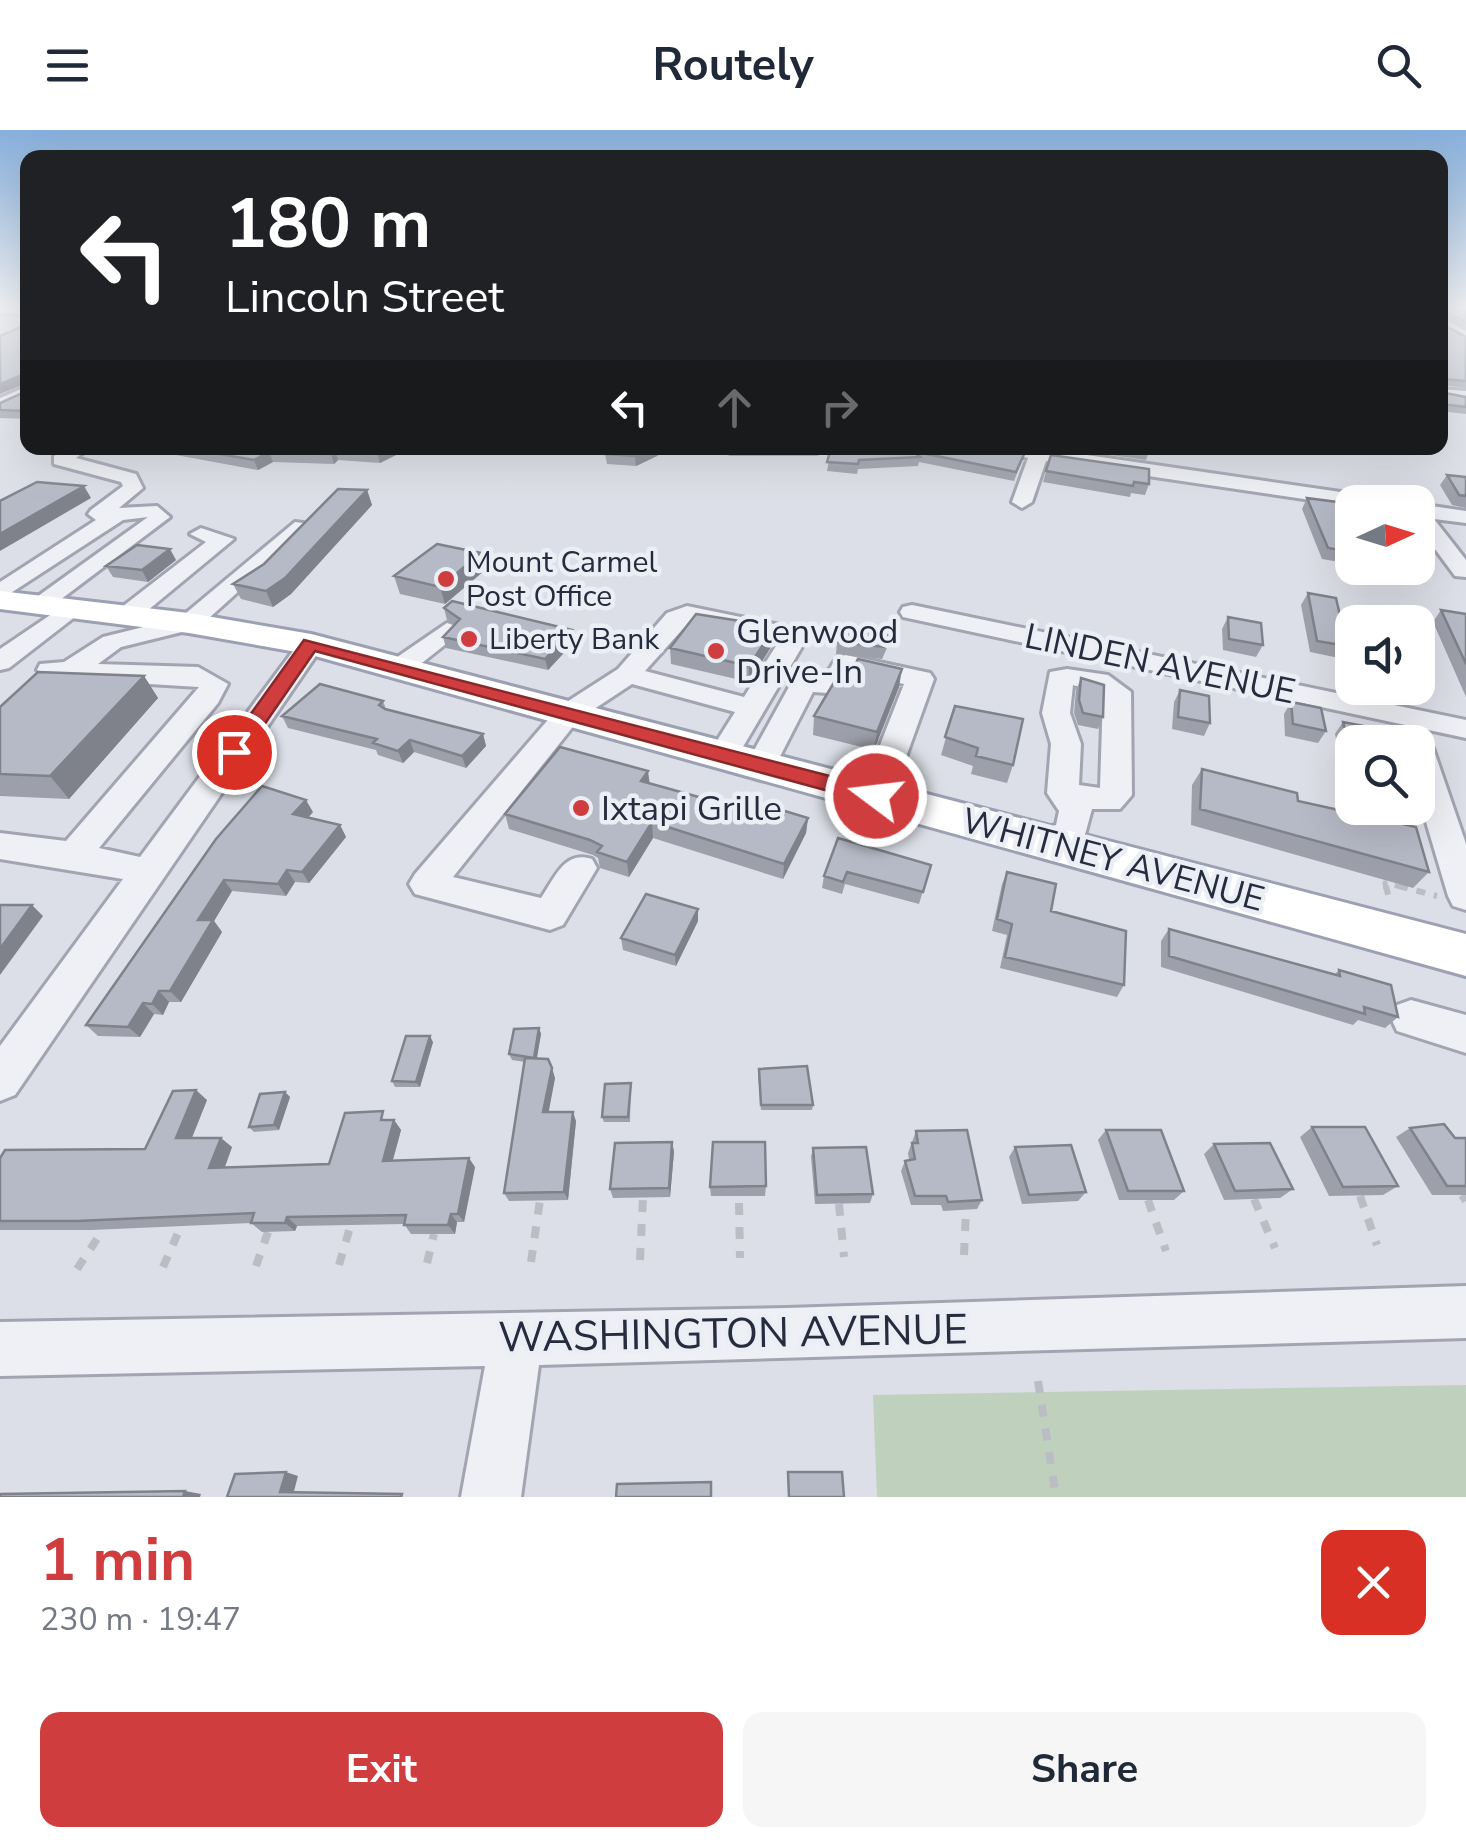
<!DOCTYPE html>
<html lang="en">
<head>
<meta charset="utf-8">
<style>
  body { margin:0; font-family:"Nunito Sans",sans-serif; background:#f6f6f7; color:#1f2937; height:100vh; display:flex; flex-direction:column; font-size:38px; white-space:nowrap }
  * { box-sizing:border-box; margin:0 }
  p { font-size:32px; color:#747a83 }
  .icon { flex:none; width:55px; height:55px; fill:none; stroke:currentColor; stroke-width:2; stroke-linecap:round; stroke-linejoin:round }
  .map { position:relative; height:1367px; overflow:hidden }
  .panel { display:flex; flex-direction:column; background:#fff; flex:1 }
  .panel>* { flex:none }
  .banner { position:absolute; left:20px; top:20px; width:1428px; height:305px; border-radius:20px; box-shadow:0 10px 40px #0002; background:#202124; color:#fff; overflow:hidden }
  .needle { width:65px; rotate:86deg }
  .buttons { position:absolute; left:1335px; top:355px; display:grid; gap:20px }
  .buttons a { display:grid; place-items:center; width:100px; height:100px; border-radius:20px; background:#fff; box-shadow:0 10px 40px #0002; font-size:50px }
  .pin { position:absolute; display:grid; place-items:center; width:85px; height:85px; color:#fff; margin:-42px; border:5px solid #fff; border-radius:50%; box-shadow:0 2px 10px #0007 }
  .me { position:absolute; width:110px; margin:-55px; rotate:285deg; stroke-linejoin:round; filter:drop-shadow(0 0 8px #0008) }
  .turn { display:flex; align-items:center; gap:35px; height:210px; padding:0 40px; font-size:45px }
  .turn .icon { width:130px; height:130px; stroke-width:2.5 }
  .turn b { display:block; font-size:70px; line-height:85px }
  .lanes { display:flex; align-items:center; height:95px; padding:0 40px; background:#0003; justify-content:center; gap:50px; direction:ltr }
  .lanes .off { opacity:.35 }
  .round { display:grid; place-items:center; flex:none; width:105px; height:105px; border-radius:20px; background:#f6f6f7 }
  .headline { display:flex; align-items:center; justify-content:space-between; height:170px; padding:0 40px }
  h1 { font-size:60px; font-weight:700; line-height:75px; color:#d03d3f }
  .primary-button { display:flex; gap:20px; margin-top:auto; padding:20px 40px }
  .primary-button a { flex:1; height:115px; border-radius:20px; background:#d03d3f; color:#fff; font-size:40px; font-weight:700; line-height:115px; text-align:center }
  .primary-button a+a { background:#f6f6f7; color:#1f2937 }
  header { display:flex; justify-content:space-between; align-items:center; height:130px; padding:0 40px; background:#fff; font-size:45px; font-weight:700 }
  .map>svg:first-child { display:block }
  .green { fill:#bfd1bd }
  .lines { fill:none; stroke-linecap:round; stroke-linejoin:round }
  .minor-casing { stroke:#a2a5b1; stroke-width:6 }
  .major-casing { stroke:#9ba1b3; stroke-width:6 }
  .path-far2 { stroke:#bbbdc5; stroke-width:5; stroke-dasharray:8 8; stroke-linecap:butt }
  .path-far1 { stroke:#bbbdc5; stroke-width:6; stroke-dasharray:9 9; stroke-linecap:butt }
  .path { stroke:#bbbdc5; stroke-width:8; stroke-dasharray:12 12; stroke-linecap:butt }
  .minor { fill:#eff0f5; fill-rule:evenodd }
  .major { fill:#fff; fill-rule:evenodd }
  .wall { fill:#9da0aa }
  .shaded-wall { fill:#7f828b }
  .building { fill:#b6bac6; stroke:#7f828b; stroke-width:2.5 }
  .route { fill:#d03d3f; stroke:#872829; stroke-width:2.5 }
  .poi-dot { fill:#d03d3f; stroke:#ebeef4; stroke-width:4 }
  .labels { text-anchor:middle; dominant-baseline:central; stroke-width:9; stroke-linejoin:round; paint-order:stroke }
  .far-poi-label { font-size:30px; fill:#262b3d; stroke:#ebeef4; text-anchor:start }
  .poi-label { font-size:35px; fill:#262b3d; stroke:#ebeef4; text-anchor:start }
  .street-label { font-size:35px; fill:#262b3d; stroke:#ebeef4 }
  .near-street-label { font-size:42px; fill:#262b3d; stroke:#ebeef4 }
</style>
</head>
<body>
<header><svg class="icon" aria-label="menu" viewBox="0 0 24 24"><path d="M4 6h16M4 12h16M4 18h16"/></svg>Routely<svg class="icon" aria-label="search" viewBox="0 0 24 24"><circle cx="10" cy="10" r="6"/><path d="M15 15l6 6"/></svg></header>
<div class="map">
<svg width="1466" height="1367" viewBox="0 0 1466 1367">
  <rect width="100%" height="100%" fill="#dcdfe7"/>
  <!-- green -->
  <path class="green" d="M1466,1255V1367H877L873,1265Z"/>
  <g class="lines">
    <!-- minor casing -->
    <g class="minor-casing">
      <path id="minor" d="M0,176H28V184L0,183Z
        M1440,187L1466,201V211L1440,197Z
        M28,256V267L0,279V268Z
        M1440,259L1466,261V271L1440,269Z
        M68,318H89L76,328L136,344L143,358L119,378L157,376L170,387L48,479H30L27,474L148,387L123,390L0,470V452L96,390L88,384L91,380L123,356L121,352L54,334V326Z
        M298,318H367C353,328 312,328 298,318Z
        M721,318H826L817,323H730Z
        M987,318H1039L1368,366L1378,372L1352,376L1046,331L1032,372L1022,378L1012,372L1028,328Z
        M1418,374L1466,381V393L1434,389L1466,430V447L1455,446L1418,396Z
        M295,392L303,393V403L198,498L121,517L98,534L198,537L228,554L218,573L99,718L140,727L302,509L311,506L324,514L15,965L0,971V916L123,749L0,729V703L66,711L199,557L50,548L37,540L40,534L64,532L103,507L180,488Z
        M201,398L234,409L136,490H118L115,485L118,480L206,412L190,404Z
        M71,471L80,473L83,478L80,483L9,538L0,540V519Z
        M912,475L1466,590V608L903,487L900,482L903,477Z
        M687,476L794,498L806,510L734,632L723,635L708,625L735,582L632,554L579,589L453,747L541,768C555,748 564,720 592,729L597,738L563,795L550,800L415,764L409,754L415,744L559,577L618,539L667,483ZM690,491L779,511L744,567L645,541Z
        M447,493L456,496L460,501L456,506L408,544H390L386,538L390,532Z
        M846,525L930,543L934,549L892,666L887,674H865L860,666L904,554L854,543L842,564L813,562L772,642H750L746,635L795,546L824,548L837,527Z
        M1067,539L1108,545L1131,562L1132,665L1120,679H1092L1083,712L1056,719L1044,716L1039,707L1044,698L1056,695L1059,681L1047,663L1051,614L1042,583L1050,542ZM1073,555L1103,564L1100,658L1079,655L1081,614L1070,583Z
        M1418,608L1433,618L1466,714V780L1453,776L1448,766L1418,665V612H1406Z
        M1411,870L1466,885V923L1397,901L1391,888L1397,875Z
        M1466,1156V1208L539,1235L521,1367H461L485,1236L0,1246V1192L787,1178Z"/>
    </g>
    <!-- major casing -->
    <g class="major-casing">
      <path id="major" d="M0,461L189,483L311,504L1466,804V846L308,524L189,503L0,479Z"/>
    </g>
    <!-- path-far2 -->
    <path class="path-far2" d="M1386,759L1385,753L1409,759"/>
    <!-- path-far1 -->
    <path class="path-far1" d="M1386,756L1390,773
      M1399,756L1437,766"/>
    <!-- path -->
    <path class="path" d="M1462,1065L1466,1071
      M1360,1066L1377,1115
      M1254,1069L1275,1118
      M1148,1070L1166,1121
      M739,1073L740,1128
      M839,1074L844,1127
      M964,1125L966,1080
      M640,1130L643,1067
      M531,1132L540,1070
      M427,1133L434,1104
      M339,1135L351,1094
      M256,1136L268,1102
      M163,1137L181,1096
      M77,1139L99,1106
      M1038,1251L1056,1367"/>
    <!-- minor -->
    <use href="#minor" class="minor"/>
    <!-- major -->
    <use href="#major" class="major"/>
  </g>
  <!-- wall -->
  <path class="wall" d="M1440,176H1466V199L1441,186L1442,194L1466,207V258L1442,255L1440,262L1466,267V284L1440,281Z
    M28,194V289L0,288V280L25,262L26,253L0,264V206Z
    M138,318H314L318,319L396,325L380,333L338,330L334,334L273,332L258,340Z
    M610,318H663L657,326L636,336L607,334L605,324Z
    M831,318L1025,322L1014,351L919,332L918,336L858,339L857,344L827,341Z
    M1061,318H1150L1146,330Z
    M1051,325L1149,354L1145,365L1131,363L1130,367L1043,352Z
    M1447,345L1466,347V378L1452,375L1440,355Z
    M367,360L372,375L291,464L273,477L241,469L233,454L264,434Z
    M1307,368L1352,400V434L1322,429L1302,379Z
    M481,423L485,440L445,474L400,464L394,446Z
    M176,430L148,452L113,447L106,436Z
    M1308,463L1347,516L1339,528L1310,522L1301,475Z
    M444,478L572,500L574,512L548,540L446,518L443,507L455,495L447,490Z
    M1441,480L1466,484V567L1433,492Z
    M1228,487L1263,515L1256,527L1223,520L1222,499Z
    M759,498L771,517L749,552L671,534L670,518Z
    M837,512L887,518L882,529L836,524Z
    M144,546L158,568L69,669L0,666V577Z
    M1081,548L1103,587L1098,599L1078,595L1074,583L1076,560Z
    M899,557L874,620L813,605L814,586Z
    M1180,560L1210,593L1204,606L1172,599L1174,572Z
    M383,571L386,579L483,604L486,616L466,638L414,622L403,633L378,625L376,620L288,598L282,586Z
    M1291,572L1326,601L1318,613L1285,606L1284,584Z
    M955,576L1013,635L1007,653L971,644L973,636L941,625Z
    M1343,592L1352,612V634L1341,632L1335,604Z
    M1202,639L1298,671L1429,742L1413,758L1191,695L1192,655Z
    M650,653L760,684L808,688L806,703L783,749L653,708L629,747L600,738L598,728L593,725L509,699L505,684Z
    M313,682L308,688L340,695L346,707L309,753L295,752L286,766L232,761L214,791L222,802L181,872H169L163,885L154,884L140,907L98,906L86,895L216,709Z
    M838,708L931,735L919,774L845,754L842,764L822,758L824,746Z
    M1007,742L1051,781L1124,855L1117,867L1000,838L1007,805L992,801L1002,754Z
    M698,791L676,836L623,820L621,808Z
    M1169,799L1335,844L1339,840L1398,887L1385,898L1358,890L1353,895L1161,837V811Z
    M539,898L541,904L536,928L555,948L548,982L576,991L568,1070L509,1071L504,1063L525,932L512,930L509,924Z
    M433,912L420,957H395L392,951Z
    M758,945L813,975L812,980H761Z
    M631,953L630,992H604L602,987Z
    M285,962L290,967L279,1000L254,1002L249,997Z
    M207,970L192,1008L232,1017L225,1037L329,1034L390,990H394L401,1000L393,1030L475,1037L464,1092H457L455,1104H411L404,1094L297,1096L295,1101L262,1102L251,1093L92,1100H0V1028L145,1019Z
    M1312,997L1398,1056L1383,1065L1329,1066L1300,1007Z
    M1410,998L1455,1008H1466V1065H1432L1396,1007Z
    M1106,1000L1184,1061L1174,1070H1119L1098,1010Z
    M916,1001L982,1070L977,1079L943,1081L941,1075H911L901,1041L905,1031L909,1030L908,1023Z
    M672,1012L674,1022L670,1067L613,1068L610,1059Z
    M1214,1014L1293,1059L1280,1068L1224,1070L1204,1024Z
    M1015,1017L1086,1062L1078,1071L1022,1074L1009,1027Z
    M813,1018L873,1064L870,1073L815,1074L811,1027Z
    M766,1056L765,1066H711L710,1057Z"/>
  <!-- shaded-wall -->
  <path class="shaded-wall" d="M22,245L27,253L0,264V254Z
    M388,318H403L396,325L380,333L377,323Z
    M654,318H663L657,326L636,336L635,326Z
    M335,320L338,330L334,334L331,324Z
    M269,322L273,332L258,340L254,330Z
    M84,356L91,368L0,421V404Z
    M367,360L372,375L291,464L273,477L266,461Z
    M170,419L176,430L148,452L142,440Z
    M481,423L485,440L445,474L440,457Z
    M572,500L574,512L548,540L545,529Z
    M772,501L771,517L749,552V536Z
    M902,539L899,557L874,620L877,602Z
    M144,546L158,568L69,669L50,646Z
    M483,604L486,616L466,638L462,626Z
    M410,610L414,622L403,633L398,621Z
    M648,641L650,656L641,651Z
    M306,670L313,682L300,696L293,684Z
    M808,688L806,703L783,749L784,734Z
    M652,692L653,708L629,747L627,732Z
    M340,695L346,707L309,753L302,742Z
    M287,740L295,752L286,766L278,754Z
    M224,750L232,761L214,791L222,802L181,872L170,861L198,790Z
    M32,775L43,786L0,845V819Z
    M698,779V791L676,836L675,825Z
    M159,861L169,872L163,885L152,874Z
    M143,873L154,884L140,907L128,897Z
    M539,898L541,904L536,934L534,928Z
    M430,906L433,912L420,957L416,952Z
    M552,938L555,948L547,991L543,982Z
    M196,960L207,970L188,1017L176,1008Z
    M285,962L290,967L279,1000L274,995Z
    M573,982L576,991L568,1070L564,1062Z
    M394,990L401,1000L390,1040L383,1031Z
    M221,1008L232,1017L221,1047L209,1038Z
    M672,1012L674,1022L670,1067L669,1058Z
    M469,1028L475,1037L464,1092L458,1084Z
    M451,1084L457,1092L455,1104L448,1095Z
    M287,1087L297,1096L295,1101L285,1093Z
    M286,1342L298,1346L293,1365L280,1362Z
    M185,1361L201,1364L200,1367H183Z"/>
  <!-- building -->
  <path class="building" d="M1440,176H1466V192L1440,179L1442,194L1466,207V251L1444,249L1440,262L1466,267V277L1440,274Z
    M28,194V280L25,281L0,280V273L25,262L27,248L22,245L0,254V206Z
    M185,318H314L318,319L329,318H388L377,323L335,320L331,324L269,322L254,330Z
    M610,318H654L635,326L605,324Z
    M831,318H1009L1025,322L1016,342L912,321L920,327L859,330L858,334L827,332Z
    M1127,318H1150V321Z
    M1051,325L1149,339V354L1134,352L1133,356L1046,341Z
    M1447,345L1466,347V366L1459,365Z
    M37,352L84,356L0,404V371Z
    M338,359L367,360L285,448L266,461L233,454L264,434Z
    M1307,368L1337,372L1352,400V422L1328,418Z
    M437,414L481,423L440,457L394,446Z
    M137,415L170,419L142,440L106,436Z
    M1308,463L1336,468L1347,516L1317,511Z
    M452,471L572,500L545,529L443,507L460,489L444,478Z
    M1441,480L1466,484V534Z
    M696,484L759,494L756,498L772,501L749,536L670,518Z
    M1228,487L1261,493L1263,515L1229,509Z
    M845,497L889,506L884,517L837,512Z
    M858,529L902,539L877,602L814,586L836,549L848,548Z
    M38,542L144,546L50,646L0,644V577Z
    M1081,548L1104,555L1103,587L1083,583L1079,570Z
    M320,554L383,571L379,575L385,579L483,604L462,626L410,610L398,621L373,613L377,609L282,586Z
    M1180,560L1209,566L1210,593L1178,587Z
    M1291,572L1321,578L1326,601L1293,594Z
    M955,576L1023,589L1013,635L976,626L978,618L945,607Z
    M1343,592L1374,598L1377,612H1352V620H1350Z
    M560,617L648,641L641,651L760,684L765,675L808,688L784,734L652,692L627,732L597,722L602,716L590,710L505,684Z
    M1202,639L1297,663L1298,671L1416,697L1429,742L1200,679Z
    M262,656L306,670L293,684L340,695L302,742L287,740L278,754L224,750L198,790H213L170,861H159L152,874L143,873L128,897L86,895L216,709Z
    M838,708L931,735L923,762L847,742L843,752L824,746Z
    M1007,742L1056,754L1051,781L1126,801L1124,855L1005,827L1012,794L997,789Z
    M646,764L698,779L675,825L621,808Z
    M0,775H32L0,819Z
    M1169,799L1340,846L1339,840L1391,855L1398,887L1364,877L1365,884L1169,826Z
    M539,898L534,928L509,924L514,899Z
    M406,906H430L416,952L392,951Z
    M525,928L548,929L552,938L543,982H573L564,1062L504,1063Z
    M807,936L813,975H761L759,939Z
    M631,953L628,987H602L605,954Z
    M196,960L176,1008H221L209,1038L329,1034L345,983L383,981L381,990H394L383,1031L469,1028L458,1084H451L448,1095H404L406,1085L287,1087L285,1093H251L254,1083L77,1091H0V1028L5,1020L145,1019L173,961Z
    M285,962L274,995L249,997L260,964Z
    M1444,994L1455,1008H1466V1056H1447L1410,998Z
    M1312,997H1365L1398,1056L1343,1057Z
    M967,1000L982,1070L948,1072L946,1066H915L905,1031L915,1029L912,1013H918L916,1001Z
    M1106,1000H1161L1184,1061H1128Z
    M672,1012L669,1058L610,1059L615,1013Z
    M713,1012H765L766,1056L710,1057Z
    M1270,1013L1293,1059L1235,1061L1214,1014Z
    M1071,1015L1086,1062L1029,1065L1015,1017Z
    M866,1017L873,1064L817,1065L813,1018Z
    M286,1342L280,1362L402,1364L401,1367H227L235,1344Z
    M788,1342H842L844,1367H789Z
    M711,1352V1367H616L617,1354Z
    M185,1361L183,1367H0V1364Z"/>
  <!-- sky -->
  <linearGradient id="sky" x2="0" y2="1"><stop stop-color="#87afdb"/><stop offset="0.48" stop-color="#eff1f4"/><stop offset="1" stop-color="#eff1f4" stop-opacity="0"/></linearGradient>
  <rect width="1466" height="368" fill="url(#sky)"/>
  <!-- route -->
  <path class="route" d="M304,510L876,658L887,666L876,674L315,521L242,627H227V617Z"/>
  <!-- markers -->
  <g class="poi-dot">
    <circle cx="446" cy="449" r="10"/>
    <circle cx="469" cy="509" r="10"/>
    <circle cx="716" cy="521" r="10"/>
    <circle cx="581" cy="678" r="10"/>
  </g>
  <g class="labels">
    <!-- far-poi labels -->
    <g class="far-poi-label">
      <text x="466" y="432">Mount Carmel<tspan x="466" dy="34">Post Office</tspan></text>
      <text x="489" y="509">Liberty Bank</text>
    </g>
    <!-- poi labels -->
    <g class="poi-label">
      <text x="736" y="501">Glenwood<tspan x="736" dy="40">Drive-In</tspan></text>
      <text x="601" y="678">Ixtapi Grille</text>
    </g>
    <!-- street labels -->
    <g class="street-label">
      <text transform="translate(1160 534) rotate(12)">LINDEN AVENUE</text>
      <text transform="translate(1113 730) rotate(15)">WHITNEY AVENUE</text>
    </g>
    <!-- near-street labels -->
    <g class="near-street-label">
      <text transform="translate(733 1204) rotate(-1)">WASHINGTON AVENUE</text>
    </g>
  </g>
</svg>
<div class="buttons">
<a><svg class="needle" viewBox="-14 -14 28 28"><path d="M0-13l5 13h-10z" fill="#e53935"/><path d="M0 13l5-13h-10z" fill="#747a83"/></svg></a>
<a><svg class="icon" aria-label="sound" viewBox="0 0 24 24"><path d="M4 9h4l5-4v14l-5-4H4zM17 9q2 3 0 6"/></svg></a>
<a><svg class="icon" aria-label="search" viewBox="0 0 24 24"><circle cx="10" cy="10" r="6"/><path d="M15 15l6 6"/></svg></a>
</div>
<div class="pin" style="left:234px;top:622px;background:#d93025"><svg class="icon" aria-label="arrive" viewBox="0 0 24 24"><path d="M6 21V4h12l-3 4 3 4H6"/></svg></div>
<svg class="me" style="left:876px;top:666px" viewBox="-20 -20 40 40"><circle r="17" fill="#d03d3f" stroke="#fff" stroke-width="3"/><path d="M0-11L8 9 0 5-8 9z" fill="#fff"/></svg>
<div class="banner">
<div class="turn"><svg class="icon" aria-label="left" viewBox="0 0 24 24"><path d="M17 20v-9H6M10 6l-5 5 5 5"/></svg><div><b>180 m</b>Lincoln Street</div></div>
<div class="lanes"><svg class="icon" aria-label="left" viewBox="0 0 24 24"><path d="M17 20v-9H6M10 6l-5 5 5 5"/></svg><svg class="icon off" aria-label="ahead" viewBox="0 0 24 24"><path d="M12 20V5M6 11l6-6 6 6"/></svg><svg class="icon off" aria-label="right" viewBox="0 0 24 24"><path d="M7 20v-9h11M14 6l5 5-5 5"/></svg></div>
</div>
</div>
<section class="panel">
<div class="headline"><div><h1>1 min</h1><p>230 m · 19:47</p></div><a class="round" style="background:#d93025;color:#fff"><svg class="icon" aria-label="close" viewBox="0 0 24 24"><path d="M6 6l12 12M18 6L6 18"/></svg></a></div>
<div class="primary-button"><a>Exit</a><a>Share</a></div>
</section>
</body>
</html>
